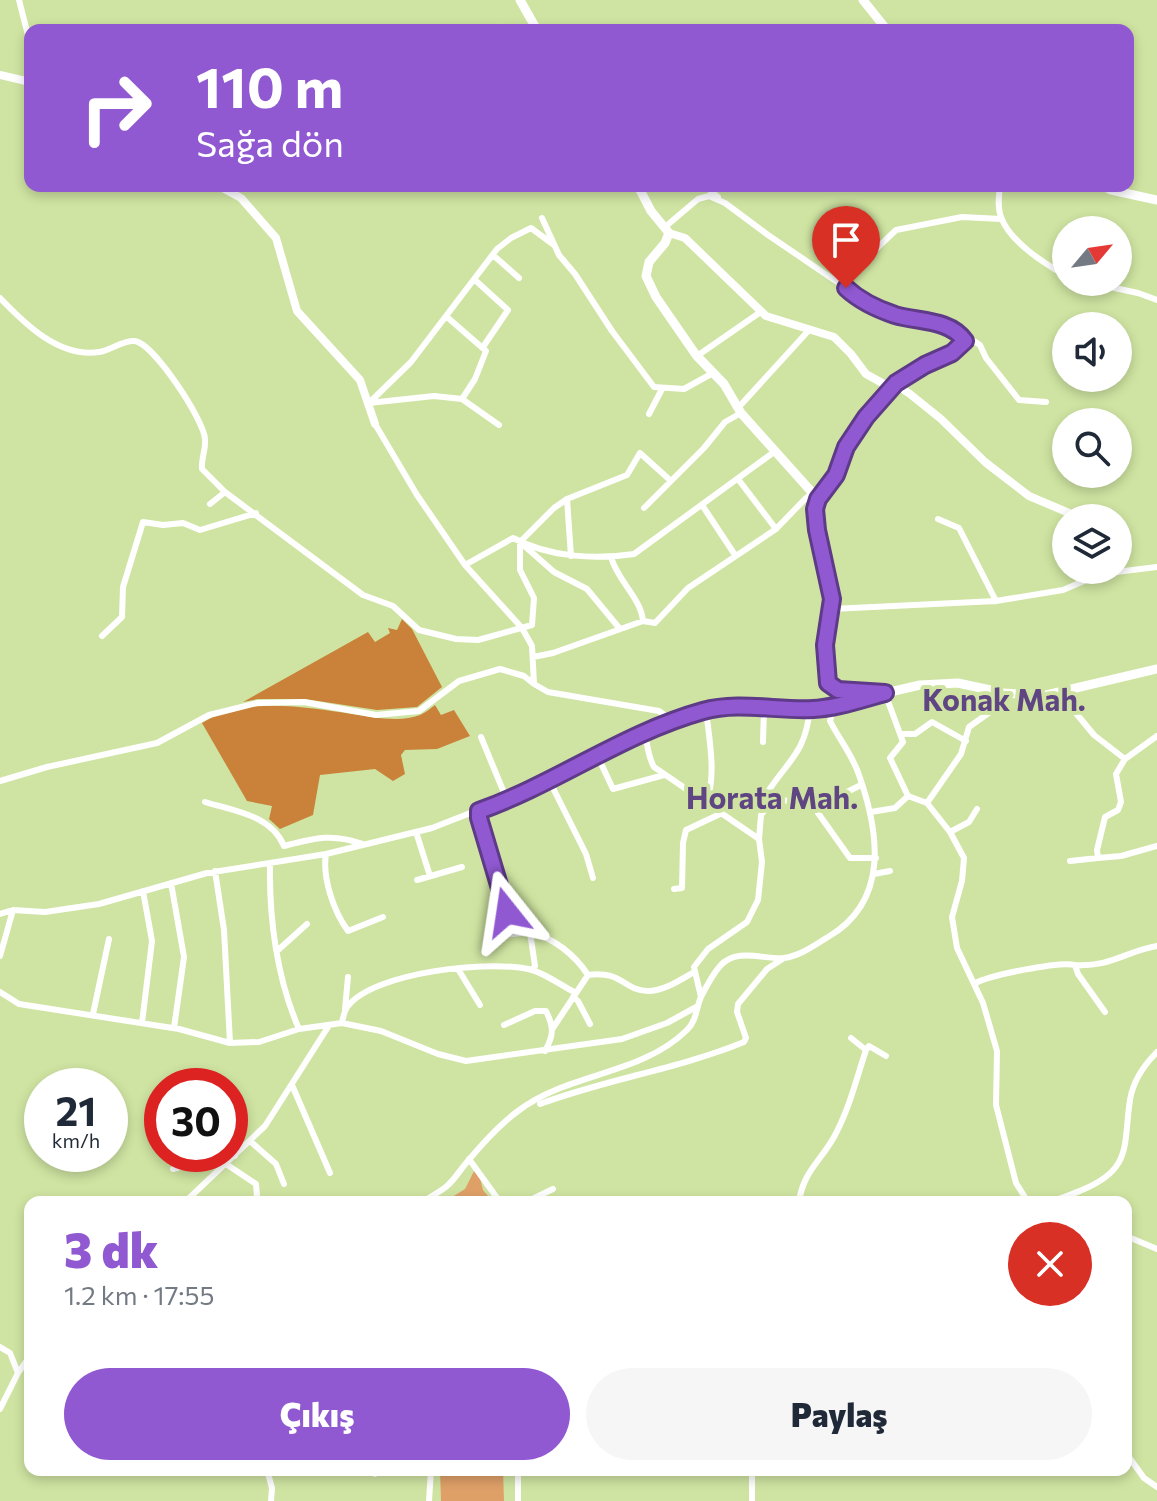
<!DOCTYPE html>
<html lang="tr">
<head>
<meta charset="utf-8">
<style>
  body { margin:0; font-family:Commissioner,sans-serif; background:#f6f6f7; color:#1f2937; height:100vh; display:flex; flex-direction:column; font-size:30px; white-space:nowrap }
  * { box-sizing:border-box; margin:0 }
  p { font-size:26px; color:#747a83 }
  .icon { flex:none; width:44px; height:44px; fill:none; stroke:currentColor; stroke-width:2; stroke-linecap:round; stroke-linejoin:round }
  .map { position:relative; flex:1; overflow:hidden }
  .side { position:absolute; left:24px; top:1196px; width:1108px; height:280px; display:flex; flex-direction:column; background:#fff; border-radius:16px; box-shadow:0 4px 12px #0003 }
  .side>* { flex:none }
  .top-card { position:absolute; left:24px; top:24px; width:1110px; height:168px; border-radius:16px; box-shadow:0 4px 12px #0003; background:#9059d1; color:#fff; overflow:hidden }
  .needle { width:52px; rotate:61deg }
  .buttons { position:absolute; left:1052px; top:216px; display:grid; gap:16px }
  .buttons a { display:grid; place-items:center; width:80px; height:80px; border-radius:50%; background:#fff; box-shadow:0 4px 12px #0003; font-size:40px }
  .speed { position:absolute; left:24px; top:1068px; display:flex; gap:16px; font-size:40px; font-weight:700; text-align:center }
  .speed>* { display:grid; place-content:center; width:104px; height:104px; border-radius:50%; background:#fff; box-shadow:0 4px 12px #0003; line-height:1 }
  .speed small { font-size:20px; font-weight:400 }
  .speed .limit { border:12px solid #d22; background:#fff; color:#111 }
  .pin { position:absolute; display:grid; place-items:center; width:68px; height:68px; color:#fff; margin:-82px -34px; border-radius:50% 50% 50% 0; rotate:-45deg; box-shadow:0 0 8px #0007 }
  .pin .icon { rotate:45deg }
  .me { position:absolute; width:88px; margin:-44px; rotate:345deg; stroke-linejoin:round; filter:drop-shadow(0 0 6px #0008) }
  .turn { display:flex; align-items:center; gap:28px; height:168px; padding:0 40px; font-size:36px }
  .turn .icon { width:104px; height:104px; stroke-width:2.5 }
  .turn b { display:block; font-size:56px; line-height:68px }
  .round { display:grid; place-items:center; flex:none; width:84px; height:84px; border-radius:42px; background:#f6f6f7 }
  .headline { display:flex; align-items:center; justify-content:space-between; height:136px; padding:0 40px }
  h1 { font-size:48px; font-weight:800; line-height:60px; color:#9059d1 }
  .action { display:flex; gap:16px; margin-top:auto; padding:16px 40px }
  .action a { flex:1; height:92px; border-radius:48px; background:#9059d1; color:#fff; font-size:32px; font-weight:800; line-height:92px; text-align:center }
  .action a+a { background:#f6f6f7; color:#1f2937 }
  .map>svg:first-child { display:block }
  .green { fill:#dfa068 }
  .forest { fill:#ca823a }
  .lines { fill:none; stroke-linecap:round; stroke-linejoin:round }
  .minor { stroke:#fff; stroke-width:6 }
  .tertiary { stroke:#fff; stroke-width:8 }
  .secondary { stroke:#fff; stroke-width:9 }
  .route-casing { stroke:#5e3a88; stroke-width:20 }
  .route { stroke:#9059d1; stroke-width:14 }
  .labels { text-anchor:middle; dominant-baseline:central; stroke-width:8; stroke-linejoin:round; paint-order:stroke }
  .district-label { font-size:30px; font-weight:bold; fill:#5f4582; stroke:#cfe4a2 }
</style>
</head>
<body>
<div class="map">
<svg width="1157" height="1501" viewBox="0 0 1157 1501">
  <rect width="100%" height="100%" fill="#cfe4a2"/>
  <!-- green -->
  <path class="green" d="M474,1171L479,1174L483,1190L493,1202H444L465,1189Z
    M440,1470H503L504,1501H441Z"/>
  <!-- forest -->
  <path class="forest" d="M402,619L412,629L442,687L417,707L377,710L305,699H258L243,702L368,632L375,642L390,633L388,628L397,630Z
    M435,705L441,715L454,710L470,736L437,749L405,750L401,755L405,774L393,781L375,769L320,775L313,815L280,829L269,819L272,806L247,801L202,723C245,696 305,707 352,714C373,717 400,723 420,715C425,713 431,708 435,705Z"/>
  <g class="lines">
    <!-- minor -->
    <path class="minor" d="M19,0L30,43
      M501,27L505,30
      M705,186L718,197
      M1000,186C999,196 997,207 1001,217C1010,242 1044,263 1066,276
      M542,218L559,255L575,274L612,331L654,387L684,389L713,373
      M493,255L519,278
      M475,280L508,310L483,347
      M1087,282L1138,293L1157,300
      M846,288L850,274L896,230L962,217L1001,219
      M0,298C25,324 59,358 99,352C111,350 123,340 135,341C154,344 204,420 205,439C206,449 201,459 202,469L225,492
      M965,341H974L980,345L986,358L1019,400L1046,402
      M697,356L762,311
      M462,399L499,425
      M369,403L411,362L497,249L511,238L531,228L554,245
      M369,403L434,396L462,399L475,379L486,351L447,317
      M738,408L810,329
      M649,414L662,389
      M375,424L417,495L465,565L522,628L532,646L534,684L548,692L659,711L671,720
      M738,479L776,529
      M567,499L571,556
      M210,504L225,492L363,595L393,606L419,630L456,639L478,640L532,625L534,598L520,570V542L554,508L567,499L627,475L640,453L671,481
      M702,505L735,555
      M644,508L704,448L725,422L741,413
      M938,519L959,528L996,601
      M520,542L554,572L587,589L620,629
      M611,557C617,580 641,598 643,621
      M465,565L513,538C549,557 594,560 634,554L774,452
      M832,609L996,601L1063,590L1100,574L1157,567
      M102,636L122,617L123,587L143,522L163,525L183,523L200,530L256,513
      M533,657L553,653L643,621L655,623L688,588L776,529L805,499L809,496L818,499L836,475L846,447L866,417L896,383L925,365L952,353L965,341L949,328L897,316L859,300L846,288L768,235L725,203L709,196L698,199L665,227
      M1004,693L997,707L969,727L961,754L927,803L950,832L964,858L962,881L952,917L957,948L983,1003L997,1051L996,1105L1016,1183L1028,1202
      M1042,696L1075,712L1094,735L1125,759L1157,736
      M706,709C709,740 717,774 706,804
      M810,709C805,754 789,759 767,793L770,803L779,800L823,804L861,785
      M644,730C648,744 647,755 654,767L759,839L762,862L758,900L747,922L708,949L694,967L701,997
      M902,734H915L932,722L966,741
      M481,737L507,800
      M763,742L764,708
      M598,757L613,789L664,775
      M0,781L47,767L157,743L209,715L257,703L304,702L376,715L419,711L459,681L500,669L524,676L534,684
      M550,782L586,854L593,878
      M908,796L927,803
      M205,802C234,811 271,815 284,846C315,838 332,833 363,844
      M817,803L818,813L850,858H876
      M479,811V818L504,897L507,912L504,935L530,932L535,966L532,970
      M871,812L895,808L908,796L890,758L903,742L885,693
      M416,832L430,876
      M950,832L969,822L977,809
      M759,839L761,815L770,803
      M326,854C322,878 334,912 348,931L383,917
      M1098,858L1121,856L1157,846
      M1070,861L1098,858L1097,850L1105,817L1118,810L1121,802L1116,774L1125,759
      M270,864C269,919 277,979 299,1029
      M215,871L224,930L230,1043
      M874,874L890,871
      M417,880L462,867
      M171,883L184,957L174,1028
      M674,889L682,888L683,843L686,830L720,814
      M0,914L13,910L45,912L99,904L207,873L326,854L432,828L550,782L644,730L706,709L752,707L810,709L834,705L830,721C839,739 853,756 859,775C879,832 890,901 828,937C815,945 800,956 784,958C764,960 737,947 720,966C713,974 706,987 701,997C696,1008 697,1020 687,1030C640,1076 569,1072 518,1111C499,1125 482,1144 467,1162C460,1170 455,1179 447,1186C440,1192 430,1197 422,1202
      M530,932C554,938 575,955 588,975L553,1028
      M277,951L307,924
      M0,956L13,910
      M1075,965C1111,967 1124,952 1157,946
      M458,969L480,1005
      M588,975C622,970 624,991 648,991C664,991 680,980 694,972
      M974,984C988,975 1061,961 1075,965L1078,974L1105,1012
      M0,992L19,1004L179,1029L230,1043L259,1042L299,1029L342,1023L381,1031L438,1054L466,1061L622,1039L667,1023L698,1006
      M573,997L578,1001L590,1024
      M345,1009L348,977
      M93,1014L109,939
      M142,1023L152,941L143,891
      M342,1023C343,1017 344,1011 348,1006C374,972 492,959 532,970C546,974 562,986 576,993
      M504,1025L535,1011H546C554,1027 554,1035 545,1051
      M851,1038L866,1050L869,1046L886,1056
      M292,1085L330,1173
      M540,1104C607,1079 678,1069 744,1042L746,1038L737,1012L738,1004L767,969L784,958
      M250,1141L276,1164L284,1184
      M469,1159L500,1202
      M226,1164L256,1184L257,1196L252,1202
      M173,1169L224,1154L235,1156
      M185,1202L265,1126L328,1027
      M526,1202L553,1189
      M799,1202C803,1172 820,1162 834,1137C849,1110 856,1080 866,1050
      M1047,1202C1059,1200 1070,1195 1082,1190C1133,1169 1123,1145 1130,1100C1133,1081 1144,1065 1157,1052
      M1126,1236L1157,1249
      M0,1347L10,1353L18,1373L0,1409
      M18,1373L30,1356
      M1126,1453L1144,1478L1157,1487
      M267,1470L272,1488L271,1501
      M374,1470L375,1474
      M518,1470V1501
      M803,1470H806
      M429,1501L431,1470
      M752,1501V1470"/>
    <!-- tertiary -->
    <path class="tertiary" d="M0,75L30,82
      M219,186L241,198L276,238L297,311L360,380L375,424
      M669,233L685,238L766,316L834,337L851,354L866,374L884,384H895L910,394L941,419L985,462L1029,496L1081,518
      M1117,570V571"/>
    <!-- secondary -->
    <path class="secondary" d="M520,0L537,30
      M863,0L887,30
      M638,186L651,211L669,233L665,243L649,262L646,276L656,297L696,355L724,384L741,413L818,499L815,509L817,530L832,599L825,645L828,683L838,690L885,693
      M1104,186L1111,190L1157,200
      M834,705L920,685L958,683L1004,693L1042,696L1157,669"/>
  </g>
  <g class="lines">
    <!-- route casing -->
    <g class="route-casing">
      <path id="route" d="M507,912L479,818V811C557,783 624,733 703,711C738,701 778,711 813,709C837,708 862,699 885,693L838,690L828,683L825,645L832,599L817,530L815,509L818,499L836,475L846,447L866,417L896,383L925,365L952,353L965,341C950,319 918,322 895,315C877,309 860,301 846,288"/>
    </g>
    <!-- route -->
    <use href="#route" class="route"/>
  </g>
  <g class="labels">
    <!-- district labels -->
    <g class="district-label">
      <text x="1004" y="698">Konak Mah.</text>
      <text x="772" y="796">Horata Mah.</text>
    </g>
  </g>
</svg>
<div class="buttons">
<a><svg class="needle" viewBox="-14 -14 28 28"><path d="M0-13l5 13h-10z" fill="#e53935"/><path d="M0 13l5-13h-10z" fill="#747a83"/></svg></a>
<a><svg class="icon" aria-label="sound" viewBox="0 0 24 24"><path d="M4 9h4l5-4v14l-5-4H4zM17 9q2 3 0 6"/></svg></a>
<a><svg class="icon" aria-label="search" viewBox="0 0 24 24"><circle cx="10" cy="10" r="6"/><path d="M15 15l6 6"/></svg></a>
<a><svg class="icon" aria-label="layers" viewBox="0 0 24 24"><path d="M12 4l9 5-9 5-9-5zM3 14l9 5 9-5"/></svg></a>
</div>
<div class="speed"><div>21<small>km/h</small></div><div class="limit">30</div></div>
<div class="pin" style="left:846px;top:288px;background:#d93025"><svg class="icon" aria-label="arrive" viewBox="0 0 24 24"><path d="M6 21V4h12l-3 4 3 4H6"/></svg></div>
<svg class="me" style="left:507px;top:912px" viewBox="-20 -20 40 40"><path d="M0-17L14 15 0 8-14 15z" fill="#9059d1" stroke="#fff" stroke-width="4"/></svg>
<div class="top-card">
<div class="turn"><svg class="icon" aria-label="right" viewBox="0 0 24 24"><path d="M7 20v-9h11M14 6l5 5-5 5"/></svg><div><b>110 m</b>Sağa dön</div></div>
</div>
<section class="side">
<div class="headline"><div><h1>3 dk</h1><p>1.2 km · 17:55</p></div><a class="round" style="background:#d93025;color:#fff"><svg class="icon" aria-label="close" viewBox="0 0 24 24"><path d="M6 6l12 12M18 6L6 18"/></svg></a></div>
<div class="action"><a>Çıkış</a><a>Paylaş</a></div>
</section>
</div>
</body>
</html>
